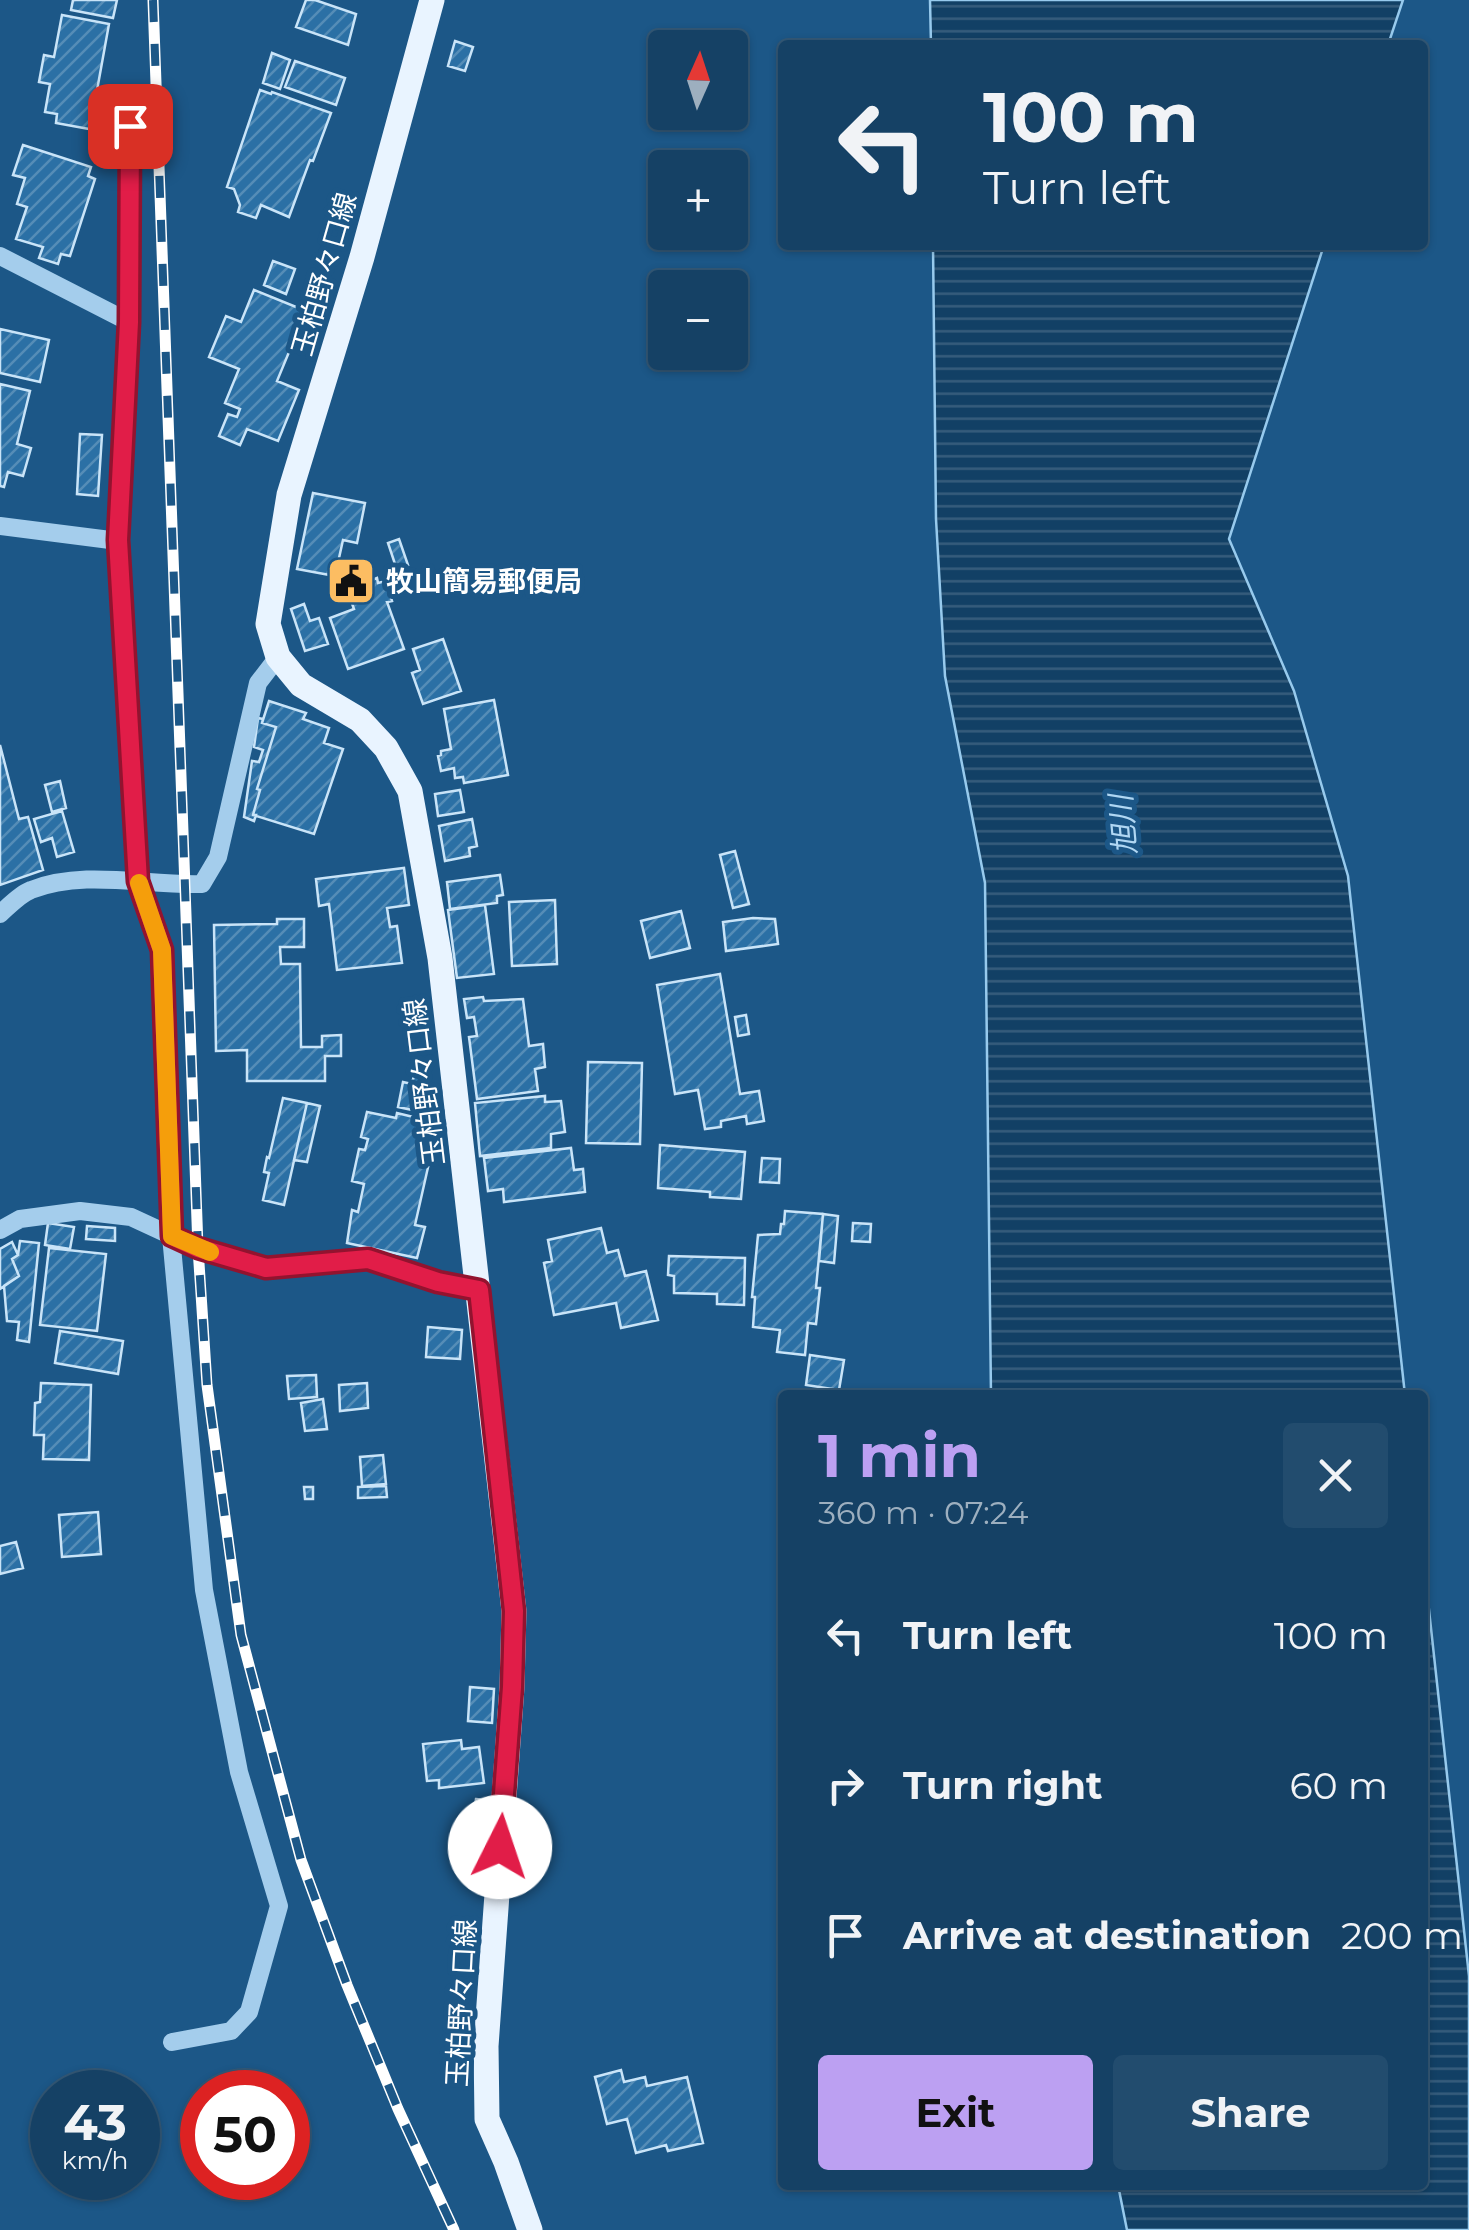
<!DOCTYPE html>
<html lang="en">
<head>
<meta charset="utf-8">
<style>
  body { margin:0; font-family:Montserrat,"Noto Sans JP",sans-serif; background:#224c6e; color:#f1f3f6; height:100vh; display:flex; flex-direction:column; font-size:38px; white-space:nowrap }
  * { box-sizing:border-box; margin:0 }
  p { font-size:32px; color:#9dafbf }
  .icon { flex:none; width:55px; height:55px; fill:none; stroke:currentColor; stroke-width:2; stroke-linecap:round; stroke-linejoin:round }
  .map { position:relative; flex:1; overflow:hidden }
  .side { position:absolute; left:778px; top:1390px; width:650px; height:800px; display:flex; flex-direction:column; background:#154165; border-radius:10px; box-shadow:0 2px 8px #0004,0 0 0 2px #345a79 }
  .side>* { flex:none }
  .hud { position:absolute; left:778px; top:40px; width:650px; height:210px; border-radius:10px; box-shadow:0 2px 8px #0004,0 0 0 2px #345a79; background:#154165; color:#f1f3f6; overflow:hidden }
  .needle { width:65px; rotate:3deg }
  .controls { position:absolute; left:648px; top:30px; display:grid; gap:20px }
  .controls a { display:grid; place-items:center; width:100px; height:100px; border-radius:10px; background:#154165; box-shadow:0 2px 8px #0004,0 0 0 2px #345a79; font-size:50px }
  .speed { position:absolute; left:30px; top:2070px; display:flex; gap:20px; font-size:50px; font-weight:700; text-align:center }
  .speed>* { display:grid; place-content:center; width:130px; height:130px; border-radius:50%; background:#154165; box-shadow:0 2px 8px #0004,0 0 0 2px #345a79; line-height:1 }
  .speed small { font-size:25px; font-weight:400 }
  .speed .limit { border:15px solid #d22; background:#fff; color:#111 }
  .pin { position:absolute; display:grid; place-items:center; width:85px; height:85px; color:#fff; margin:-42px; border-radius:20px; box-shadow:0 5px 15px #0006 }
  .me { position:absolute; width:110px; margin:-55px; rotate:4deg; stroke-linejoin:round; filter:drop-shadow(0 0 8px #0008) }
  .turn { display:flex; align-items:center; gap:35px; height:210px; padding:0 40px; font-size:45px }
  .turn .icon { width:130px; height:130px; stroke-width:2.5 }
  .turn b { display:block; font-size:70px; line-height:85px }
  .round { display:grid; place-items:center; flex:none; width:105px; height:105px; border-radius:10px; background:#224c6e }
  .summary { display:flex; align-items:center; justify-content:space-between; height:170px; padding:0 40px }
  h1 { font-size:60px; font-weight:700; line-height:75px; color:#bca0f2 }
  .primary-button { display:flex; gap:20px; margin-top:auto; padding:20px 40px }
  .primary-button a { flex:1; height:115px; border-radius:10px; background:#bca0f2; color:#111; font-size:40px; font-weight:700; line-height:115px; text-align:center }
  .primary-button a+a { background:#224c6e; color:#f1f3f6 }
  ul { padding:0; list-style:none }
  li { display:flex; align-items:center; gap:30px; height:150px; padding:0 40px }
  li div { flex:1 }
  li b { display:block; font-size:38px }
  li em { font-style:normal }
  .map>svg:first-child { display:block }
  .water { fill:url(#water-rules); stroke:#97caed; stroke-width:2.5 }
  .building { fill:url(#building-hatch); stroke:#c9e4f8; stroke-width:2.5 }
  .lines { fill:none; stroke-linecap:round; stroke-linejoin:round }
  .minor { stroke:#a4cdec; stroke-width:18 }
  .major { stroke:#e9f4ff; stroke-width:25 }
  .rail-casing { stroke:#fff; stroke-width:11 }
  .rail { stroke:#1c5787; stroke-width:8; stroke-dasharray:22; stroke-linecap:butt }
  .route-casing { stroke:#92132f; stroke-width:25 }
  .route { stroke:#e11d48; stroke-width:18 }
  .slow { stroke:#f59e0b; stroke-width:18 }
  .labels { text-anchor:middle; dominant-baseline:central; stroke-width:10; stroke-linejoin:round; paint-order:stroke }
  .street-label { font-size:28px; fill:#fff; stroke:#1c5787 }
  .poi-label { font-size:28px; font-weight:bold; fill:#fff; stroke:#1c5787; text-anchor:start }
  .water-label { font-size:30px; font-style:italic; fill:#b0d7f3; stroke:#1c5787 }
</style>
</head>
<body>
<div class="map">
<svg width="1469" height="2230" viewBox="0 0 1469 2230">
  <defs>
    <pattern id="water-rules" width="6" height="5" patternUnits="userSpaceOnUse" patternTransform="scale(2.5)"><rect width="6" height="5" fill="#124065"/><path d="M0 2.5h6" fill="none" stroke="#365d7c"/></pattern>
    <pattern id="building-hatch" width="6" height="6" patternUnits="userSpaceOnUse" patternTransform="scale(2.5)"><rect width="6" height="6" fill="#2b70a5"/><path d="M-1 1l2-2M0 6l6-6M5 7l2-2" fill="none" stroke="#558db7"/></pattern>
  </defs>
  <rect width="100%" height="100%" fill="#1c5787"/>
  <!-- water -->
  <path class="water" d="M930,0H1403L1388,45H931Z
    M933,245H1324L1229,539L1294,691L1348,876L1405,1395H991L985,883L945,676L936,519Z
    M1423,1555L1469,1976V2230H1127L1118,2185H1422Z"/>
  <!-- building -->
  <path class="building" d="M73,0H117L113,18L71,10Z
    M306,0H315L356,14L348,45L296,27Z
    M62,15L109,24L96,96L117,100L111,133L56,123L57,114L45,112L50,84L39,82L44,55L54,57Z
    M455,41L473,47L465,71L448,66Z
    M272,53L290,60L280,89L263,83Z
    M295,61L345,78L336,105L285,87Z
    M260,90L271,94L272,92L331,113L313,161L310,160L289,217L261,205L256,218L238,212L240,205L234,189L227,187Z
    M23,145L91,167L88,176L95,179L70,256L61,254L58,264L39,258L43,247L16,239L27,207L17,204L25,178L13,175Z
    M273,261L295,269L286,294L264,285Z
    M254,290L306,311L277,381L299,390L278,441L247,429L240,445L219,436L228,414L237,417L240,409L225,403L239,369L209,357L226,316L241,322Z
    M0,329L49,340L40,382L0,373Z
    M0,384L30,391L17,444L31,448L23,476L8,472L4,487L0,486Z
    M80,434L102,435L98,496L77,494Z
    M313,493L365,503L357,543L343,540L335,576L297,569Z
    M399,539L408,565L397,570L388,543Z
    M377,578L378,583L386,581L392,601L387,602L404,649L348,669L330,618L354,609L347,590Z
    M304,604L310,621L319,618L328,644L305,651L291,609Z
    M443,639L461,691L423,704L412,673L420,670L413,649Z
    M494,700L508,775L464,783L463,777L455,778L454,768L441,771L438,756L441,755V751L451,749L444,709Z
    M269,701L306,713L303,719L329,728L324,743L343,749L314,834L253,815L260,790L257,789L276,727L262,723Z
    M258,718L263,719L262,723L276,727L257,789L260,790L253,815H256L254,821L244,817L252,761L259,762L263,750L254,747Z
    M0,745L19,819L28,817L43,870L0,885Z
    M60,781L66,808L52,812L45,785Z
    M460,790L464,812L438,816L435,794Z
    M62,811L74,852L57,857L52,838L41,842L34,819Z
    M472,819L477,846L469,848L470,856L445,861L439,826Z
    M735,851L749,904L733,908L720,855Z
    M404,868L409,905L387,908L390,927L397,926L402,963L337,970L329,904L319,906L316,879Z
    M500,875L503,895L497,896V903L450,909L447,882Z
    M555,900L557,964L512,966L509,902Z
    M485,905L494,974L457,978L448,910Z
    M681,911L690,948L650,958L641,921Z
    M753,918L775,919L778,944L726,951L723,922Z
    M277,919H304V947H280L281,964H300L301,1047H322V1036L341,1035V1056H325V1081H247V1050L216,1051L214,925L277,924Z
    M720,974L740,1094L759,1091L764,1121L747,1124L746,1116L721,1121V1127L705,1129L698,1090L675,1094L657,985Z
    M483,997L484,1001L523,999L529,1046L543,1044L545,1067L535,1069L538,1091L477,1099L469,1037L477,1036L474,1017L467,1018L464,999Z
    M746,1015L749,1034L738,1036L735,1017Z
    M588,1062L642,1063L640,1144L586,1143Z
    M414,1075L426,1079L425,1087L435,1089L431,1114L398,1107L403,1082L412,1084Z
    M545,1096V1102L561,1101L565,1132L551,1134V1148L480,1156L475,1103Z
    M283,1098L307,1103L284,1205L263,1200L269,1173L264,1172L267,1157L269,1158Z
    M307,1103L320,1106L307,1162L294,1160Z
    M367,1112L396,1118L397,1113L438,1123L415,1225L425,1227L417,1258L347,1243L352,1210L358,1212L364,1184L352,1181L359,1149L365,1150L368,1139L361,1137Z
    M660,1145L745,1152L741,1199L710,1197V1192L658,1188Z
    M571,1148L574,1170L583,1169L585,1192L504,1202L503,1189L488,1191L484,1158Z
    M762,1158L780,1159L779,1183L760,1182Z
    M785,1211L823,1214L816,1288H820L816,1324L808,1323L805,1355L777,1352L780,1330L753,1327L755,1297H752L758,1235L780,1234L781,1224H784Z
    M823,1214L838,1216L834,1263L819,1261Z
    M48,1223L74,1227L70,1249L45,1245Z
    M853,1223L871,1224L870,1242L852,1241Z
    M87,1226L115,1228V1241L86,1239Z
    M601,1228L607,1253L618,1250L625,1276L646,1271L658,1320L621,1328L616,1303L554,1315L544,1263L552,1261L548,1240Z
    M20,1241L39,1243L29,1342L17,1340L19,1322L7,1321L4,1286L19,1276L12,1259L18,1255Z
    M12,1242L18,1255L12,1259L19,1276L0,1289V1249Z
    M49,1248L106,1254L97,1331L40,1325Z
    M669,1256L745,1258L744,1305L717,1304V1294L674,1293V1276L668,1275Z
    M428,1327L462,1330L460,1359L426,1357Z
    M60,1331L123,1341L118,1374L55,1363Z
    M810,1355L844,1360L839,1390L806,1385Z
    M316,1375L317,1397L289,1399L287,1376Z
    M41,1383L91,1385L89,1460L43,1459L44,1435H34L35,1403L40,1402Z
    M367,1383L368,1408L340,1411L339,1385Z
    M323,1399L327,1429L305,1431L301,1403Z
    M383,1455L386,1484L362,1486L360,1457Z
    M386,1486L387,1497L358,1498V1487Z
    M304,1487H313V1499H305Z
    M98,1512L101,1554L62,1557L59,1515Z
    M16,1542L23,1568L0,1574V1546Z
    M470,1687L494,1689L492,1723L468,1721Z
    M461,1740L462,1749L479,1747L484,1783L439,1788V1780L427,1781L423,1744Z
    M476,1799L486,1800L485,1814L474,1812Z
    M621,2070L624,2082L645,2077L647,2086L687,2077L703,2143L668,2151L666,2145L636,2153L627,2119L607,2124L595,2077Z"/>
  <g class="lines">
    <!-- minor -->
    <path class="minor" d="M130,126L129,322L118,541L138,881L161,950L171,1236L204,1590L239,1772L279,1906L249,2012L231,2031L172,2042
      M0,256L129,322
      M0,526L118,541
      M0,914C9,906 20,894 31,890C84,869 146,886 202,884L218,857L258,683L278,657
      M0,1230L20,1219L80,1211L131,1217L198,1248L266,1268L369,1259L438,1282L479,1290"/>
    <!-- major -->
    <path class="major" d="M432,0L362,257L289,495L268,624L278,657L301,685L360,720L386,748L410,791L440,958L514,1611L512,1687L486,2046L487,2119L506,2162L530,2230"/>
    <!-- rail casing -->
    <g class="rail-casing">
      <path id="rail" d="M153,0L198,1248L207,1385L241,1635L301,1860L347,1985L398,2109L454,2230"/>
    </g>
    <!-- rail -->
    <use href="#rail" class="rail"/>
  </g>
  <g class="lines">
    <!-- route casing -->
    <g class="route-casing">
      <path id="route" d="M130,126L129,322L118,540L138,881L162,950L172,1236L198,1248L266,1268L368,1259L438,1282L479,1290L514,1611L512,1687L500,1847"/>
    </g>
    <!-- route -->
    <use href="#route" class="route"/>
    <!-- slow -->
    <path class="slow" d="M139,883L162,950L172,1236L210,1252"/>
  </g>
  <!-- icons -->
  <defs>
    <g id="civic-square" transform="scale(2.5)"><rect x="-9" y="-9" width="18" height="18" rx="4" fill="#fcbd62" stroke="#1c5787"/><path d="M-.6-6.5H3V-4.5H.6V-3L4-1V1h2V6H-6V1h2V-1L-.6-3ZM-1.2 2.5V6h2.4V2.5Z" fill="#111"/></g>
  </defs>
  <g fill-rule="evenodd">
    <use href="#civic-square" x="351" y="581"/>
  </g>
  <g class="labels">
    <!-- street labels -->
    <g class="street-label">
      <text transform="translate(324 274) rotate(-74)">玉柏野々口線</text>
      <text transform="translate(424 1082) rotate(-97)">玉柏野々口線</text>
      <text transform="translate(461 2003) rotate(-87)">玉柏野々口線</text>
    </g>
    <!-- poi labels -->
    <g class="poi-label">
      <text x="386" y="581">牧山簡易郵便局</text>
    </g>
    <!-- water labels -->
    <g class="water-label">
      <text transform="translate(1123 825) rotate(-95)">旭川</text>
    </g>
  </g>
</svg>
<div class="controls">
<a><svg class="needle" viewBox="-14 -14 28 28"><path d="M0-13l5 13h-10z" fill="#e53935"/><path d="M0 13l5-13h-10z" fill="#9dafbf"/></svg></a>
<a>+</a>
<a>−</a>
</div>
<div class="speed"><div>43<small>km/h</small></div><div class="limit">50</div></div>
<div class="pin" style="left:130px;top:126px;background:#d93025"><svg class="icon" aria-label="arrive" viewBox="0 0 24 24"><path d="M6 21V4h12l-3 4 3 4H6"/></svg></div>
<svg class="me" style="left:500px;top:1847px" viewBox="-20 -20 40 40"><circle r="19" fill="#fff"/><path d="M0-13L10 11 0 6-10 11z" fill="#e11d48"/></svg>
<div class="hud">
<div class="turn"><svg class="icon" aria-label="left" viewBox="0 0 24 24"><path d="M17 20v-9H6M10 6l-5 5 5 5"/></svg><div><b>100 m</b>Turn left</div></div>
</div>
<section class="side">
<div class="summary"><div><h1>1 min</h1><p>360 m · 07:24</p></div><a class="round"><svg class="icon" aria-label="close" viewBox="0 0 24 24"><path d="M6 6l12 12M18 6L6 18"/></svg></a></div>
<ul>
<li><svg class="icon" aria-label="left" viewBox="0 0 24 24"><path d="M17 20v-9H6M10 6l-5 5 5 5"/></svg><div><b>Turn left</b></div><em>100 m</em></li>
<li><svg class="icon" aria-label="right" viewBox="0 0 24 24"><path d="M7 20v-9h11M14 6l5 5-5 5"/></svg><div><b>Turn right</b></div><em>60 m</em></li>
<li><svg class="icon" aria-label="arrive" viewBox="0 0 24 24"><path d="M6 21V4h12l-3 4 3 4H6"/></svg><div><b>Arrive at destination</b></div><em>200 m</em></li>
</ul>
<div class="primary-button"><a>Exit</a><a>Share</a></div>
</section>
</div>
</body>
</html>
